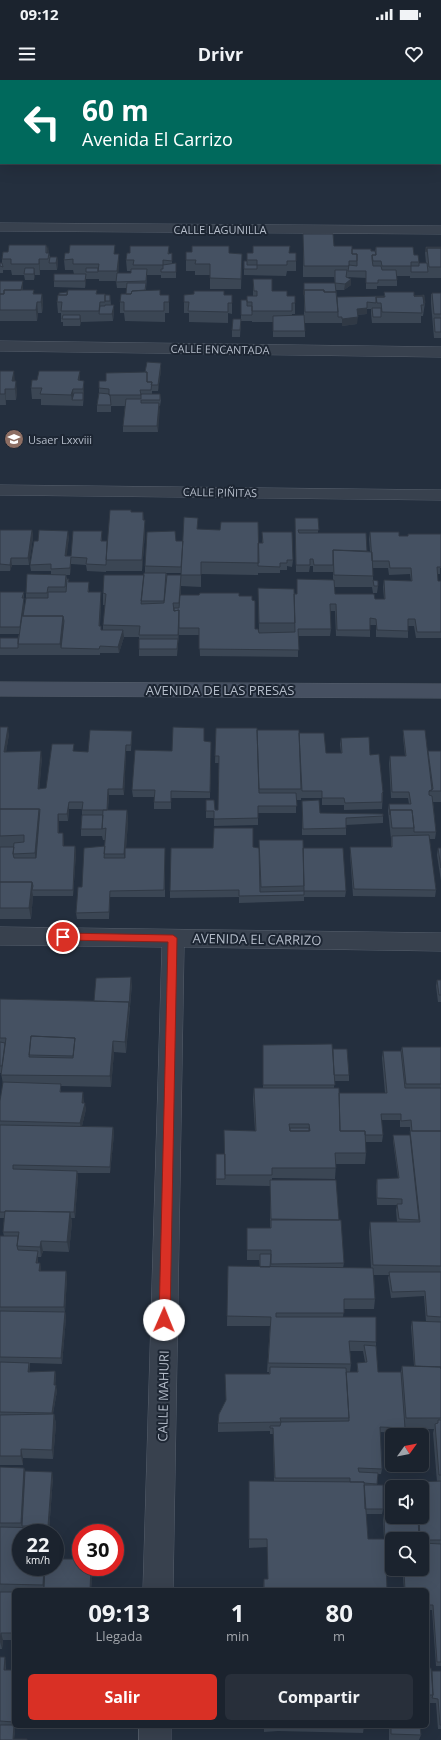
<!DOCTYPE html>
<html lang="es">
<head>
<meta charset="utf-8">
<style>
  body { margin:0; font-family:"Open Sans",sans-serif; background:#282f3a; color:#f1f3f6; height:100vh; display:flex; flex-direction:column; font-size:15px; white-space:nowrap }
  * { box-sizing:border-box; margin:0 }
  p { font-size:13px; color:#a0a4aa }
  .icon { flex:none; width:22px; height:22px; fill:none; stroke:currentColor; stroke-width:2; stroke-linecap:round; stroke-linejoin:round }
  .map { position:relative; flex:1; overflow:hidden }
  .details { position:absolute; left:12px; top:1508px; width:417px; height:140px; display:flex; flex-direction:column; background:#1b232e; border-radius:6px; box-shadow:0 4px 16px #0002,0 0 0 1px #39404a }
  .details>* { flex:none }
  .hud { position:absolute; left:0px; top:0px; width:441px; height:84px; box-shadow:0 4px 16px #0002,0 0 0 1px #39404a; background:#00695c; color:#fff; overflow:hidden }
  .needle { width:26px; rotate:57deg }
  .buttons { position:absolute; left:385px; top:1348px; display:grid; gap:8px }
  .buttons a { display:grid; place-items:center; width:44px; height:44px; border-radius:6px; background:#1b232e; box-shadow:0 4px 16px #0002,0 0 0 1px #39404a; font-size:20px }
  .speed { position:absolute; left:12px; top:1444px; display:flex; gap:8px; font-size:20px; font-weight:700; text-align:center }
  .speed>* { display:grid; place-content:center; width:52px; height:52px; border-radius:50%; background:#1b232e; box-shadow:0 4px 16px #0002,0 0 0 1px #39404a; line-height:1 }
  .speed small { font-size:10px; font-weight:400 }
  .speed .limit { border:6px solid #d22; background:#fff; color:#111 }
  .pin { position:absolute; display:grid; place-items:center; width:34px; height:34px; color:#fff; margin:-17px; border:2px solid #fff; border-radius:50%; box-shadow:0 1px 4px #0007 }
  .me { position:absolute; width:44px; margin:-22px; rotate:1deg; stroke-linejoin:round; filter:drop-shadow(0 0 3px #0008) }
  .turn { display:flex; align-items:center; gap:14px; height:84px; padding:0 16px; font-size:18px }
  .turn .icon { width:52px; height:52px; stroke-width:2.5 }
  .turn b { display:block; font-size:28px; line-height:34px }
  .eta { display:flex; justify-content:space-evenly; align-items:center; height:68px; text-align:center }
  .eta b { font-size:24px; font-weight:700; line-height:28px }
  .cta { display:flex; gap:8px; margin-top:auto; padding:8px 16px }
  .cta a { flex:1; height:46px; border-radius:6px; background:#d93025; color:#fff; font-size:16px; font-weight:700; line-height:46px; text-align:center }
  .cta a+a { background:#282f3a; color:#f1f3f6 }
  .status { display:flex; justify-content:space-between; align-items:center; height:28px; padding:0 20px; background:#1b232e; direction:ltr }
  .status svg { height:11px; fill:currentColor }
  header { display:flex; justify-content:space-between; align-items:center; height:52px; padding:0 16px; background:#1b232e; font-size:18px; font-weight:700 }
  .map>svg:first-child { display:block }
  .lines { fill:none; stroke-linecap:round; stroke-linejoin:round }
  .street-casing { stroke:#565f6c; stroke-width:1 }
  .secondary-casing { stroke:#565f6c; stroke-width:1 }
  .street { fill:#38414e; fill-rule:evenodd }
  .secondary { fill:#465061; fill-rule:evenodd }
  .wall { fill:#3b4654; fill-rule:evenodd }
  .shaded-wall { fill:#303945 }
  .building { fill:#455162; stroke:#303945; fill-rule:evenodd }
  .route { fill:#d93025; stroke:#8d1f18 }
  .labels { text-anchor:middle; dominant-baseline:central; stroke-width:4; stroke-linejoin:round; paint-order:stroke }
  .far-street-label { font-size:11px; fill:#b4bcc9; stroke:#1d2633 }
  .far-poi-label { font-size:11px; fill:#b4bcc9; stroke:#1d2633; text-anchor:start }
  .street-label { font-size:13px; fill:#b4bcc9; stroke:#1d2633 }
</style>
</head>
<body>
<div class="status"><b>09:12</b><svg viewBox="0 0 49 12"><path d="M0 12V9h3v3zM5 12V6h3v6zM10 12V3h3v9zM15 12V0h3v12zM26 1h20v11H26zM47 4h2v5h-2z"/></svg></div>
<header><svg class="icon" aria-label="menu" viewBox="0 0 24 24"><path d="M4 6h16M4 12h16M4 18h16"/></svg>Drivr<svg class="icon" aria-label="heart" viewBox="0 0 24 24"><path d="M12 20l-8-8c-3-5 5-10 8-4 3-6 11-1 8 4z"/></svg></header>
<div class="map">
<svg width="441" height="1660" viewBox="0 0 441 1660">
  <rect width="100%" height="100%" fill="#242f3e"/>
  <g class="lines">
    <!-- street casing -->
    <g class="street-casing">
      <path id="street" d="M0,0H80L1,1L0,5Z
        M441,0V8H440V1H437Z
        M0,143L441,146V154L0,151Z
        M0,261L441,267V277L0,271Z
        M0,405L441,410V420L0,415Z
        M0,847L441,853V871L184,867L173,1510H143L162,867L0,865Z
        M139,1646H171V1660H139Z"/>
    </g>
    <!-- secondary casing -->
    <g class="secondary-casing">
      <path id="secondary" d="M0,602L441,604V618L0,616Z"/>
    </g>
    <!-- street -->
    <use href="#street" class="street"/>
    <!-- secondary -->
    <use href="#secondary" class="secondary"/>
  </g>
  <!-- wall -->
  <path class="wall" d="M340,0H355V1H341Z
    M441,14V41H440V15Z
    M0,31H1V62H0Z
    M303,154L334,166L352,169L375,171L376,167L414,175L419,182V183H426L425,173L426,167H441V198H410V196H397V206H377V209H366V198L346,197L351,205L344,210H336L337,217L384,216V212L414,216L425,223L423,236H421V243H372L371,234V229H367V234L357,235V244L342,246V243H305V257H273V242H252V240V241H241L240,257H232V250L241,239V220L247,221V216H253V199L272,211L287,216L295,223V234H292V235H304V203H335L334,197H303Z
    M46,165L49,172L48,173H49L50,177H57L58,183L57,190H40V195H35L34,200H25L24,195H12L11,190H3V193H0V183H2V179L8,172Z
    M169,166V174L172,173V184L176,183V198H161V195H147L146,210L160,215H169V233H165V242L125,241L124,233H120V222L126,214L127,208H117L116,201H99V199H86V195V201L85,208L54,207V201L74,194L73,190H65L64,180L116,174L119,185L118,193H131V191H127L126,180L130,173Z
    M186,172L229,173L242,174L241,209H210V195H195V191H186Z
    M247,173H289L296,181V191H287L286,196L244,195V181H247Z
    M0,201L23,207V210L35,214H42L43,225L42,233H38L37,241H0Z
    M97,210V214L110,215L111,225H114V231L113,241L81,242L80,246H63V242H61V233H58L57,222L67,212Z
    M441,213V258H434L431,224V214Z
    M224,215H232V234L228,233V243L189,242V233H184V222Z
    M161,283V290L158,311H152V314H160L161,320L160,326H159L158,352H123V346L125,326H111V332H97V325L99,313V308L106,301L145,292Z
    M0,291L15,301L17,312L16,320H6V325H0Z
    M80,291V301H84V312L83,326L41,325V319H32L31,308L37,300Z
    M131,432H143L145,452L142,491H106V490V492L87,491L86,485L71,484L70,495H66L67,499H69V502L89,509V512L101,519L100,546L101,550H103V545L105,525H103V513L144,495L145,493V486L176,461H183L198,449L259,463H262V452L293,480L292,487L287,486V490H280V493H258V492V495L201,494V507L181,506V515L239,516L252,520L255,549L259,552L258,508L297,514V499L333,500V491V492H313V486H310L309,492H296L295,438H318V453L367,471L370,472L369,459L370,452L399,456H408V454H441V488H440V494H437L438,501H441V558H416L414,546H408V558L376,557V545H370V557L336,556L335,531H330L331,549L330,556H298V577L200,576L199,555H179V552L177,576H139V557H124L119,573H100V575H0V558H18L19,554H0V512H24V524L23,536L26,518V513L51,495V491H31L30,485L38,461L69,457L66,476H71L102,457V461H107ZM373,488H388L389,495L410,494L411,501L384,500L383,507L384,519H375L335,514L334,507H372L373,513H377L378,506L373,500ZM166,493H181V495H167Z
    M0,450H32L33,457L29,485H12L10,491H0Z
    M0,647L9,654L6,672L42,678L39,709L46,708L75,671L88,672L132,651L131,671H126L124,715H109L108,730H127L128,741L126,768H165V817H110L109,839H77L76,833L82,807L105,766V760H103L102,756H81V749L82,735V729H69L68,741H59V753L64,759V766H75L76,773L73,816H33L31,839H0V767H14H0Z
    M216,648L257,650L299,653L326,673H341L340,664L341,658L370,675L383,712L382,729L344,730V725H322V718H301V715V720H296V733H258V745L214,746V738H206V720L215,730H218L219,683H215Z
    M403,650L427,674L428,671H441V722H433L436,752L435,759H429L436,810L435,817L353,816L350,774V767H391V759L388,731L389,724H409L408,718H391L389,683L390,676H405L403,657Z
    M204,661L211,668L210,718H171V729H154V717H133L132,710L172,671Z
    M302,721L320,733L383,734V743L346,745V755H302Z
    M259,760L303,768L346,811L345,817H304V821L239,823V817L170,818V811L213,768H259Z
    M438,768H441V801L437,775Z
    M437,900H441V922H438L436,906Z
    M132,904L126,973L114,972L111,1007L61,1006V1012L84,1019V1023L86,1029L82,1046L113,1047L114,1054L110,1093H77L78,1097L75,1138H71L72,1142L69,1172L43,1171L41,1177H38V1183H40L41,1191H66L67,1197L65,1232L66,1238L62,1284L30,1283V1292L55,1291L56,1297L55,1305L57,1311L53,1334H54L56,1344L53,1379L23,1378V1385H0V1156H4L3,1152L4,1138H0V1021L3,1004L1,993H0V919L94,921Z
    M263,965L333,969L349,995V1001H334V1008L339,1013H385L382,978L383,971H401L402,967H441V1586H436L432,1530H427V1510H404L403,1497L387,1496V1510H263L264,1499H268L267,1467L249,1468V1410L274,1402L273,1354H270V1351L218,1352V1343L269,1294V1292H267L270,1246H227L228,1186L260,1187L259,1180H247V1148H270V1106L216,1105V1074H225L255,1051L253,1019L254,1008H263ZM381,1040H400V1047H410V1055H393V1061L398,1098L377,1099L376,1106L377,1125H397L396,1130L397,1142H370L369,1152L371,1188H343L344,1183L339,1140L272,1100V1098L335,1099L336,1084H365L366,1073L365,1062H382L383,1055ZM374,1195H389L388,1198L391,1218L424,1216L426,1242L412,1241L411,1247L414,1286H402L401,1292H378L376,1266V1262L343,1237L344,1229H374L375,1219ZM350,1271H363L365,1282L357,1283V1292H350L351,1284ZM405,1349H434L433,1353L437,1402H417L416,1407H422V1437H392L384,1435L383,1440L384,1459H368L366,1434H382L383,1429L377,1405L378,1394H381L382,1389L380,1352L404,1353ZM392,1459H422V1489Z
    M0,1387L24,1388L25,1391L53,1397L49,1451H48L21,1487H93L91,1510H14V1560H3L2,1569H0Z
    M0,1577L6,1581V1590H14V1646L15,1650L14,1659L0,1660Z
    M427,1588L432,1591H441V1649H438L436,1623H427Z
    M264,1646H364L363,1653L278,1651L264,1652Z
    M389,1646H420L421,1655L419,1660H389Z"/>
  <!-- shaded-wall -->
  <path class="shaded-wall" d="M48,165L49,172L47,175V169Z
    M119,174V185L118,201L117,191Z
    M57,177L58,183L57,190L56,183Z
    M39,179L40,190V195L39,184Z
    M34,188L35,195L34,200Z
    M86,194V201L85,208V201Z
    M351,199V205L344,210L345,204Z
    M23,201V207L21,221L20,214Z
    M42,214L43,225L42,233L41,222Z
    M37,222L38,233L37,241L36,230Z
    M114,225V231L113,241L112,234Z
    M367,228V234L357,235V229Z
    M80,235L81,241L80,246Z
    M358,237L357,244L342,246V239Z
    M161,283V290L158,311V305Z
    M14,291L15,302L12,301Z
    M80,291V302L78,300Z
    M16,301L17,312L16,320L15,309Z
    M84,301V320L83,309Z
    M5,309L6,320V325L5,314Z
    M73,309L74,320H72L71,315Z
    M159,323L160,330L158,352L157,346Z
    M145,440V452L142,491V480Z
    M32,450L33,457L29,485L28,478Z
    M68,451L69,457L66,483L65,476Z
    M71,477V484L70,495V488Z
    M11,478L12,485L10,491V485Z
    M181,495V506L180,535L179,523Z
    M24,512V524L21,554L20,547Z
    M101,512V519L99,553V546Z
    M179,530V552L177,576L178,555Z
    M63,536L64,548L61,568L60,564Z
    M123,550L124,557L119,573L118,567Z
    M8,647L9,654L5,678L4,672Z
    M126,665V671L124,715L123,709Z
    M41,671L42,678L39,715L38,709Z
    M108,709L109,715L107,737V730Z
    M69,722V729L68,741L67,734Z
    M39,729L40,740L36,785L35,773Z
    M127,730L128,741L125,785L124,774Z
    M58,734L59,741L58,760Z
    M63,753L64,759L63,773Z
    M75,766L76,773L73,816V810Z
    M32,802L33,810H32L33,816L31,839L29,828Z
    M131,897L132,904L129,933V927Z
    M129,922V933L126,973L125,962Z
    M113,961L114,972L111,1007L110,996Z
    M83,1012L84,1019L83,1029L82,1023Z
    M85,1023L86,1029L81,1050L80,1043Z
    M113,1047L114,1054L110,1093V1087Z
    M77,1091L78,1097L75,1138L74,1132Z
    M70,1132L72,1142L69,1172L67,1162Z
    M41,1161L43,1171L41,1177L40,1167Z
    M38,1171V1177L37,1189L36,1183Z
    M40,1183L41,1189L40,1197L39,1191Z
    M66,1191L67,1197L65,1233L64,1227Z
    M65,1232L66,1238L62,1284L61,1278Z
    M29,1283L30,1289L29,1297L28,1292Z
    M55,1291L56,1297L55,1310L54,1305Z
    M56,1305L57,1311L52,1338V1333Z
    M54,1334L56,1344L53,1379L52,1370Z
    M21,1369L23,1378V1385L21,1376Z
    M24,1388L26,1397L22,1446L21,1443Z
    M52,1392L53,1397L49,1451L48,1446Z
    M44,1487H47L44,1510L43,1505Z
    M91,1487H93L91,1510H90Z
    M1,1553L3,1560L2,1569L0,1562Z
    M5,1577L6,1581L5,1594L4,1590Z
    M14,1646L15,1650L14,1660L13,1659Z"/>
  <!-- building -->
  <path class="building" d="M440,19H441V35H440Z
    M0,34H1V46H0Z
    M303,154H333L334,166H352V174H357V181H349V186H304Z
    M9,165H46V173H49L48,179H39V184H11V179H2L3,172H8Z
    M70,165H115L114,174H119L117,191H98L99,184H73V179L64,180L65,173H69Z
    M130,166H169L168,174L172,173V181L163,180V185H133L134,180H126L127,173H130Z
    M192,166H229V173L242,174L241,199L210,198V184H195L196,180H186V172H192Z
    M253,166H290L289,173H296V181H287V185H257V180H247V173H253Z
    M376,167H413L414,175H418L419,182H411V186H382L381,181H373L372,175H376Z
    M426,167H441V168H427L426,172Z
    M427,168H441V187H429Z
    M352,169H371V171H375L376,175H372V179L373,186H381L382,190H396L397,200H378V203H366V191H348L349,185L357,186V174H352Z
    M50,177H57L56,183H49Z
    M244,181H247V185H257V189H244Z
    M0,183H2L3,187L0,186Z
    M176,183V192H161V189H163V185Z
    M419,183H427L428,192H411V186H419Z
    M25,188H34V194H24Z
    M86,188H98V192H86Z
    M131,189H147L146,201L116,202L117,193H131Z
    M335,190H347L346,197L351,199L345,204L335,203Z
    M54,194H86L85,201H54Z
    M253,199H272V211H287V216H295V223H292V231H252V222H247V216H257V211H254Z
    M0,201H23L21,210H4V214H0Z
    M127,203H146L145,210L132,211L131,214H126Z
    M304,203H335L336,212H324V210H304V215Z
    M4,210H34L33,214H42L41,222H37L36,230H0V214H4Z
    M68,210H97L96,214H105V222H100L99,231H61L62,222H57L58,215H67Z
    M160,210V215H169V222H164V231H124V222H120L121,214H131L132,211Z
    M304,210H324V212H336L338,232H305Z
    M194,211H224V215H232V223H228V232L188,231L189,222H184V215L194,214Z
    M67,212V215H59V213Z
    M384,212H414V216H423L424,225H421L422,233L382,232L381,223H377L376,217H385Z
    M432,213H441V234H434Z
    M105,215H110V221H105Z
    M424,215L425,223H424L423,216H414Z
    M384,216V217H376V223L367,222V228L357,229L358,237L342,239V237H338V232L337,217Z
    M241,220H247V226H252V235H241Z
    M105,225H114L112,234H99L100,226H105Z
    M372,228H381V237H373Z
    M63,235H80V239H62Z
    M304,235L305,251H273V236Z
    M434,238H441V252H435Z
    M233,239H241L240,250H232Z
    M147,282L161,283L158,305H151L152,302H147V292H145Z
    M0,291H14L12,301H16L15,309H5V314H0Z
    M39,291H80L78,300L84,301L83,309H73L71,315L40,314L42,308H31L32,300H37Z
    M147,292V302H152L151,310H140L141,315H109V309L99,308V301H106V293Z
    M74,313H83V320H72Z
    M99,313L109,314V315H110L111,325H97Z
    M141,314H160V320H141V323H159L157,346H123L126,319H141Z
    M110,430H131V432H143V440H145L142,480H106Z
    M184,437L198,438L197,449L220,450L221,442H258L259,483L201,482V495H181Z
    M295,438H318L319,450H298L299,453H366L367,471L333,470V485H314L313,479H310V485H296Z
    M0,450H32L28,478H11L10,485L0,484Z
    M39,450L68,451L65,476H71L73,451H102L101,461H107L106,485L86,484L87,478L71,477L70,488L51,489V484L30,485L34,461H38Z
    M175,451L176,461H183L181,487L145,486L147,452Z
    M262,452H292L293,480H287V483H280V487L258,486V463H263Z
    M370,452H399V456H408V454H441V487H437L438,501H441V552H417L415,539H408V551L377,550L376,539L370,538V550H337L336,524H330L331,549H298L299,570L199,569V548H179V530L174,531V528H179L180,515H199L200,513H239V516H252V520L255,521V549H258L259,553L295,552L294,514H297V499L334,500L335,514H374L375,519H385L384,500L412,501L411,488H390L389,481H372Z
    M333,470L372,472L373,496L334,495Z
    M144,493H166L164,521H141Z
    M27,494L66,495L65,507H48L47,513H26Z
    M104,495H144L141,524L164,523L167,495H181L179,523H173L174,531L179,530L178,555H139L140,546L103,545L106,514L103,513Z
    M67,499H69L68,502H89L88,512H101L99,546H101V550H123L118,567L100,566L99,569L61,568L64,541L63,536H23L26,518H48V512H66Z
    M373,500L378,501V506H374Z
    M258,508L294,509L295,543H259Z
    M0,512H24L22,518H24L20,547H0Z
    M22,536H63L60,564H18Z
    M0,558H18V568H0Z
    M139,559H178L177,569H139Z
    M0,647H8L4,672L41,671L38,709L46,708L52,664H74L73,671L88,672L90,650L132,651L131,665H126L123,709H108L107,730H82L83,722H69L67,734H58V753H63V766H75L73,810H32L33,806L32,802H0V767H14L13,774L14,778H36L40,729H0Z
    M173,647L204,648V661L211,662L210,712L171,711V722H154L155,710H132L135,670L172,671Z
    M216,648H257L259,713H296L297,726H258V738L214,739V731H206V720H214L215,730H218L219,676H215Z
    M257,650H299L301,709H259Z
    M403,650H425L432,710L429,711V715L432,716L436,752H414V748L412,730H390V735L389,724H411L409,712H392L390,676H406Z
    M299,653H324L326,673H342L341,658L369,657L370,675L379,674L383,712L382,713V722L345,723L344,718H322V711H302Z
    M428,671H441V711H429L433,709Z
    M319,720L320,733L383,734V736L346,738V748L303,749L302,721Z
    M0,729H39L35,773L13,774L14,763L24,762V755L0,756Z
    M103,730H127L124,774H104L106,748L102,749Z
    M390,730H412L414,748H392Z
    M82,735H103L102,749H81Z
    M214,748H253V767L259,768L260,812L304,811V815L239,816V810L170,811L171,768H213Z
    M429,755L436,810L354,809L350,767H392V756Z
    M259,760H303L304,806L261,807Z
    M105,766L104,778H125V768H165L164,810L110,811L109,832L76,833L78,807H82L84,768Z
    M303,768H343L346,811H304Z
    M438,768H441V788Z
    M0,802H32L29,828H0Z
    M131,897L129,927V922L94,921L96,898Z
    M437,900H441V915H439Z
    M0,919L129,922L125,962L113,961L110,996L1,995L6,958H0ZM31,956L75,958L73,978L29,977Z
    M31,956L75,958L73,976L29,975Z
    M0,962L5,963L2,986H0Z
    M332,964L335,1005H263V965Z
    M402,967H441V1004H406Z
    M333,969H347L349,995H334Z
    M383,971H401L405,1008H441V1051H412L411,1040L401,1041V1034H381L383,1055H365V1051H340L339,1013H387Z
    M3,1002L61,1004L60,1012H83L82,1023H85L80,1043L0,1041V1021Z
    M254,1008H339L340,1051H365L366,1073H335L336,1088H272V1095H225L224,1050L256,1051ZM289,1044H309L310,1051H290Z
    M0,1045L113,1047L110,1087L13,1085V1089L77,1091L74,1132L5,1131V1132H0Z
    M290,1048H309V1051H290Z
    M410,1051H441V1186L373,1185L370,1142H420Z
    M393,1055H410L419,1140L399,1139L397,1124H402V1119L377,1118V1099L399,1098Z
    M216,1074H225V1099H216Z
    M270,1100H336L339,1140L271,1139Z
    M5,1131L70,1132L67,1162L41,1161L40,1167L17,1166L19,1152H3Z
    M271,1140H341L344,1183L271,1184V1170H247V1148H271Z
    M0,1156H18L17,1166L18,1170L38,1171L36,1183H40L39,1191H66L64,1227H0Z
    M260,1174H271L270,1187H260Z
    M228,1186L373,1188L375,1219H344V1233H276V1237H376V1262L349,1261L351,1284L268,1283L271,1237L227,1236Z
    M389,1192H441V1237L427,1236L425,1211L392,1212Z
    M0,1231L65,1232L61,1278L0,1277Z
    M412,1241L441,1242V1289V1287L415,1286Z
    M364,1265L376,1266L378,1292H401L405,1348L380,1347L382,1389L358,1388L359,1392L378,1393L377,1404L364,1403V1402H350V1398H275L273,1348H270V1346H280L281,1342L349,1341V1338L346,1292H358L357,1283L367,1282Z
    M0,1282L29,1283L28,1292L55,1291L54,1305H56L52,1333L0,1332Z
    M402,1286L441,1287V1338H406Z
    M270,1287L346,1288L349,1338H280L281,1342L218,1343L219,1334L226,1320L225,1294H270Z
    M54,1334L52,1370L21,1369V1376H0V1335Z
    M438,1340H441V1395H439L435,1344L438,1343Z
    M0,1387L24,1388L21,1443H0Z
    M25,1391L52,1392L48,1446H22Z
    M249,1401L364,1402L368,1459H385L387,1510H264V1499H268L267,1459H249Z
    M441,1401V1460H422V1459H420L419,1437H422V1407H417V1402Z
    M364,1405H383V1429H365Z
    M392,1434V1437H418L419,1459H392V1489H422V1463L441,1464V1582H437L433,1525H427V1510H405L404,1492L386,1491L384,1435Z
    M0,1447L47,1448V1453H21V1487H44L43,1505L0,1504Z
    M55,1479H81V1487H91L90,1510H36V1508H44L45,1487H55Z
    M0,1512H14V1553H1L0,1560Z
    M0,1577H5L4,1590H14V1642L0,1641Z
    M427,1588H431L433,1615H427Z
    M432,1591H441V1645H440L438,1619L432,1618L433,1615Z
    M0,1645H14L13,1659H27V1660H0Z
    M264,1646H279V1647L264,1648Z
    M391,1646H420L421,1655L391,1654Z"/>
  <!-- route -->
  <path class="route" d="M63,853L173,855L177,858L170,1240L168,1243L164,1245L160,1243L159,1240L168,862L63,860L58,857Z"/>
  <!-- icons -->
  <defs>
    <g id="school-disc" transform="scale(1)"><circle r="9.5" fill="#8d6e63" stroke="#1d2633"/><path d="M0-5L7-2L0 1L-7-2ZM-4 1L0 2.5L4 1V4Q0 6-4 4Z" fill="#fff"/></g>
  </defs>
  <g fill-rule="evenodd">
    <use href="#school-disc" x="14" y="359"/>
  </g>
  <g class="labels">
    <!-- far-street labels -->
    <g class="far-street-label">
      <text x="220" y="149">CALLE LAGUNILLA</text>
      <text transform="translate(220 269) rotate(1)">CALLE ENCANTADA</text>
      <text transform="translate(220 412) rotate(1)">CALLE PIÑITAS</text>
    </g>
    <!-- far-poi labels -->
    <g class="far-poi-label">
      <text x="28" y="359">Usaer Lxxviii</text>
    </g>
    <!-- street labels -->
    <g class="street-label">
      <text x="220" y="610">AVENIDA DE LAS PRESAS</text>
      <text transform="translate(257 859) rotate(1)">AVENIDA EL CARRIZO</text>
      <text transform="translate(163 1316) rotate(-89)">CALLE MAHURI</text>
    </g>
  </g>
</svg>
<div class="buttons">
<a><svg class="needle" viewBox="-14 -14 28 28"><path d="M0-13l5 13h-10z" fill="#e53935"/><path d="M0 13l5-13h-10z" fill="#a0a4aa"/></svg></a>
<a><svg class="icon" aria-label="sound" viewBox="0 0 24 24"><path d="M4 9h4l5-4v14l-5-4H4zM17 9q2 3 0 6"/></svg></a>
<a><svg class="icon" aria-label="search" viewBox="0 0 24 24"><circle cx="10" cy="10" r="6"/><path d="M15 15l6 6"/></svg></a>
</div>
<div class="speed"><div>22<small>km/h</small></div><div class="limit">30</div></div>
<div class="pin" style="left:63px;top:857px;background:#d93025"><svg class="icon" aria-label="arrive" viewBox="0 0 24 24"><path d="M6 21V4h12l-3 4 3 4H6"/></svg></div>
<svg class="me" style="left:164px;top:1240px" viewBox="-20 -20 40 40"><circle r="19" fill="#fff"/><path d="M0-13L10 11 0 6-10 11z" fill="#d93025"/></svg>
<div class="hud">
<div class="turn"><svg class="icon" aria-label="left" viewBox="0 0 24 24"><path d="M17 20v-9H6M10 6l-5 5 5 5"/></svg><div><b>60 m</b>Avenida El Carrizo</div></div>
</div>
<section class="details">
<div class="eta">
<div><b>09:13</b><p>Llegada</p></div>
<div><b>1</b><p>min</p></div>
<div><b>80</b><p>m</p></div>
</div>
<div class="cta"><a>Salir</a><a>Compartir</a></div>
</section>
</div>
</body>
</html>
